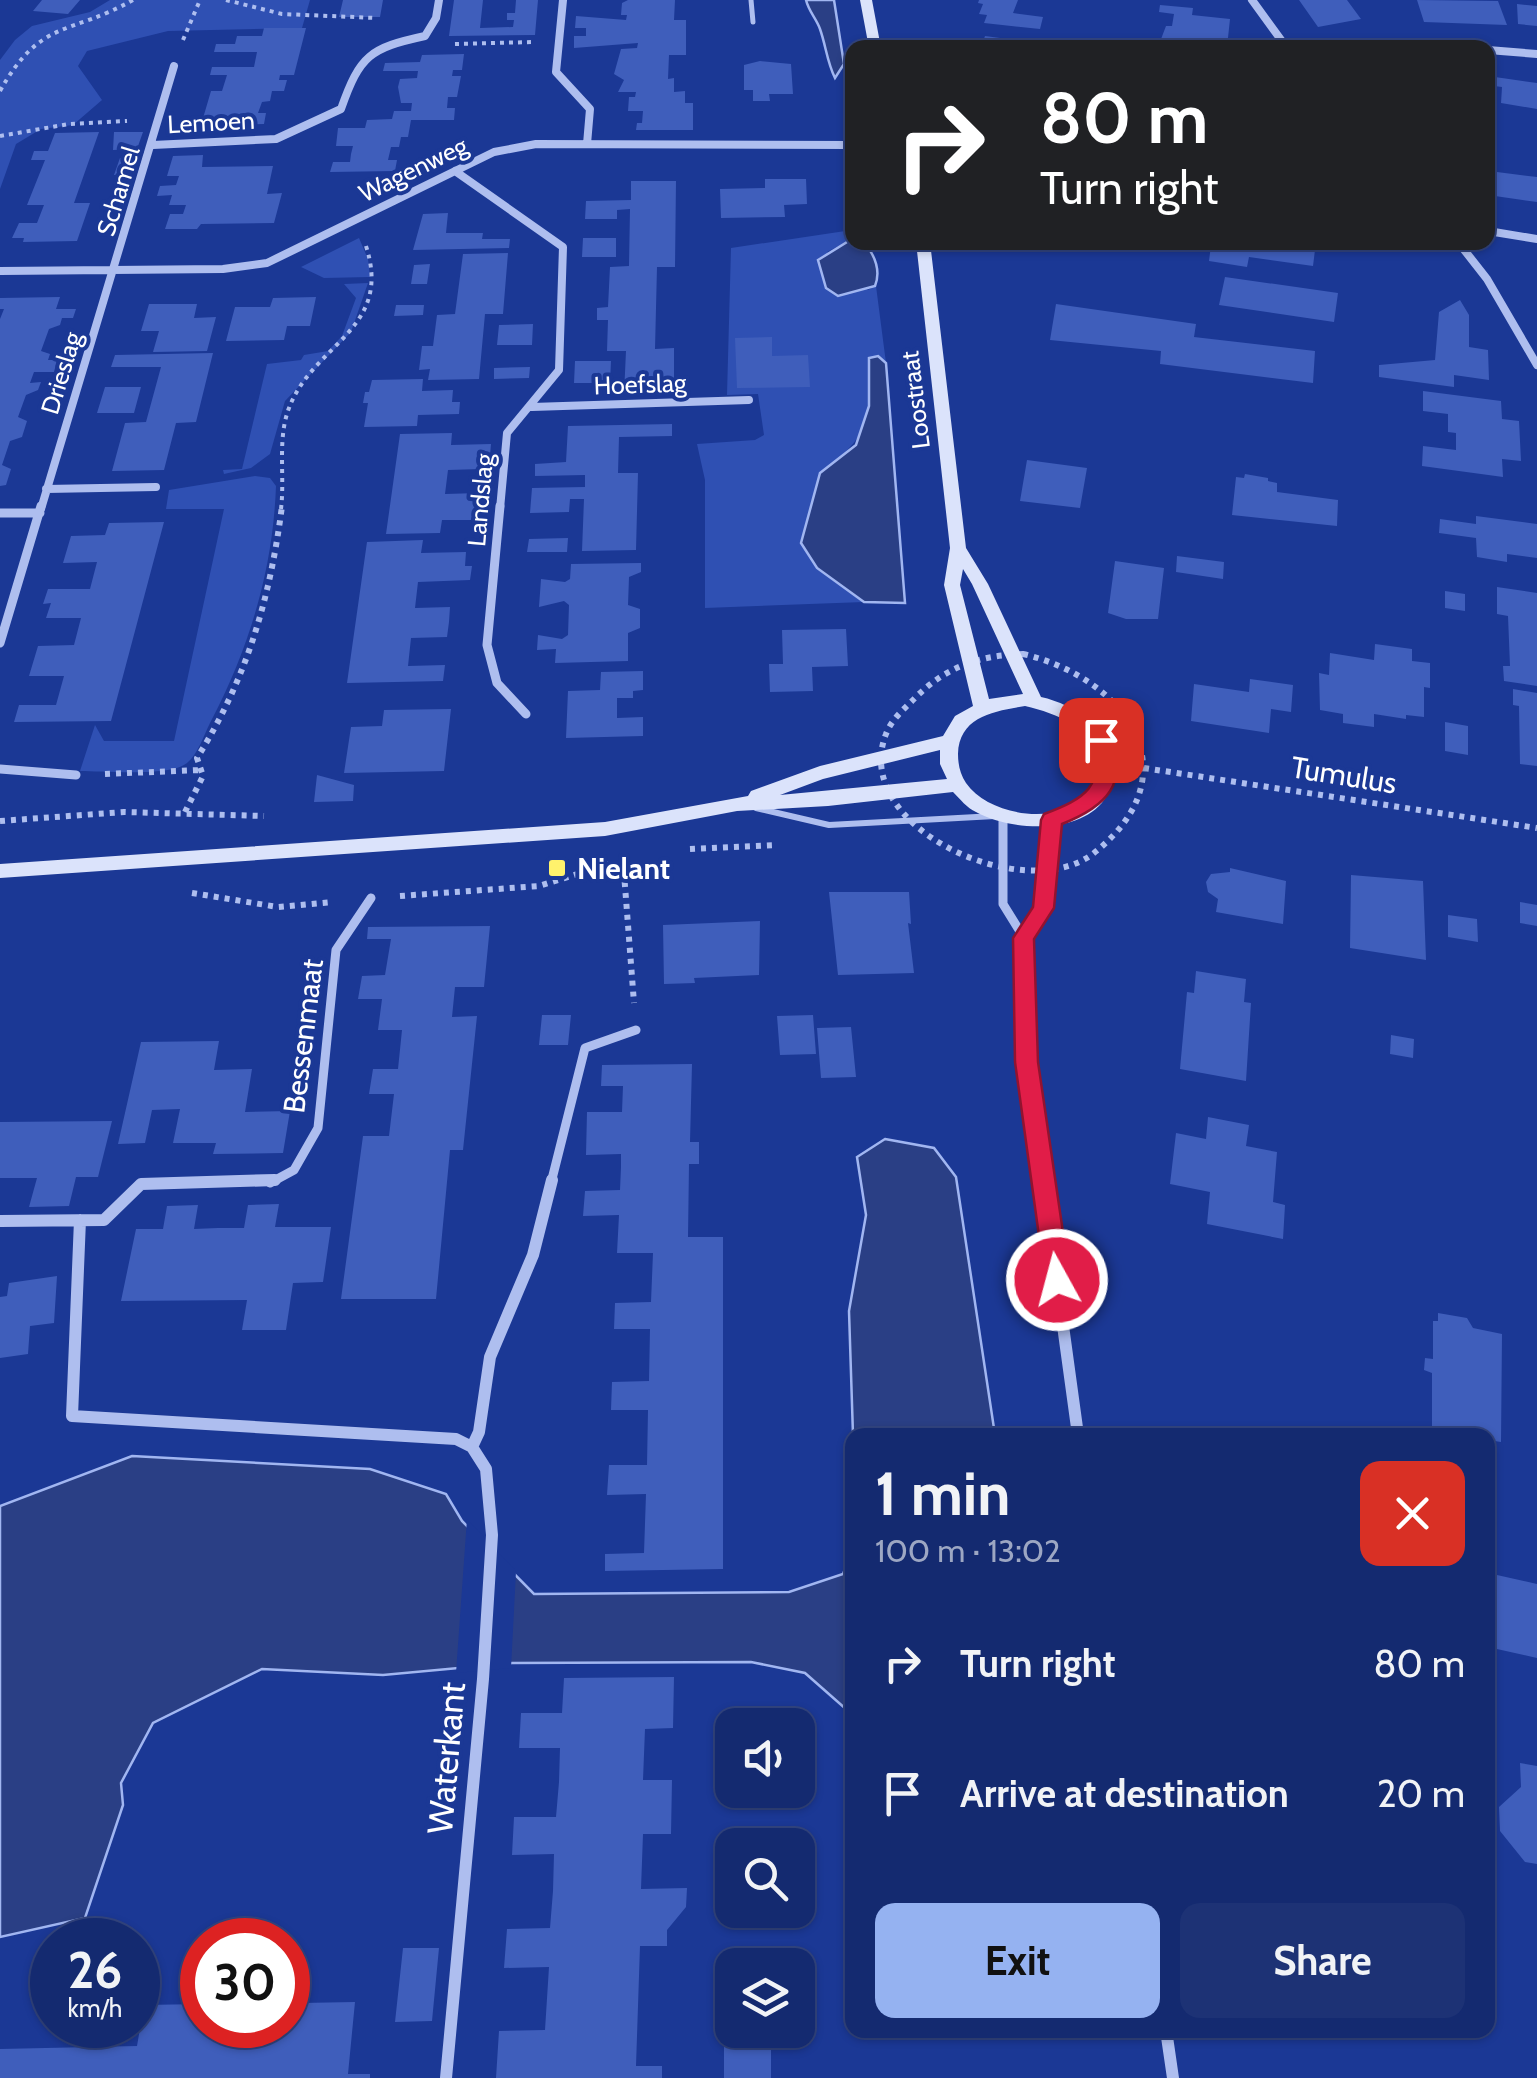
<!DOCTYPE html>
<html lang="en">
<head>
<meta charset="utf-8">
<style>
  body { margin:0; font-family:Cabin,sans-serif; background:#1d3275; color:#f1f3f6; height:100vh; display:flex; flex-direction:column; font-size:38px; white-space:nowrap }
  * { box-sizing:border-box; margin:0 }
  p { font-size:32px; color:#9da7c3 }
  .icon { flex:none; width:55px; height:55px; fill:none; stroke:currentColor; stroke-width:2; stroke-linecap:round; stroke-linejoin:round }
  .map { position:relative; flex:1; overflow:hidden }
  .details { position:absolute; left:845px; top:1428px; width:650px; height:610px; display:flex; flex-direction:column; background:#142a70; border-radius:20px; box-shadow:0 2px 8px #0004,0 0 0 2px #334683 }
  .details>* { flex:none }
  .hud { position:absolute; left:845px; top:40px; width:650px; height:210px; border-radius:20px; box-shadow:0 2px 8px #0004,0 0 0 2px #334683; background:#202124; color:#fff; overflow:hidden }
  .controls { position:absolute; left:715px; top:1708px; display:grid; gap:20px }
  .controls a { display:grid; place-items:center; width:100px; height:100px; border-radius:20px; background:#142a70; box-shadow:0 2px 8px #0004,0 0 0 2px #334683; font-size:50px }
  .speed { position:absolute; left:30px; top:1918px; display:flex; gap:20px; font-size:50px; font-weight:700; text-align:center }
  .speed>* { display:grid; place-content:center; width:130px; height:130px; border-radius:50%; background:#142a70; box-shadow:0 2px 8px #0004,0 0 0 2px #334683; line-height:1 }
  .speed small { font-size:25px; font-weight:400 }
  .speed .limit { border:15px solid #d22; background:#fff; color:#111 }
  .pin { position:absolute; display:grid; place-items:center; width:85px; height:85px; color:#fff; margin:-42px; border-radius:20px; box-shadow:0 5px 15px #0006 }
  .me { position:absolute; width:110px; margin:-55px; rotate:353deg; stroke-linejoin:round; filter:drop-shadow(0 0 8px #0008) }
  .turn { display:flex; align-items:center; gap:35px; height:210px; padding:0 30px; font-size:45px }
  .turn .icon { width:130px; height:130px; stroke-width:2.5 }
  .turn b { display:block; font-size:70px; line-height:85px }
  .round { display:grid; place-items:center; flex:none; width:105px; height:105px; border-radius:20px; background:#1d3275 }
  .summary { display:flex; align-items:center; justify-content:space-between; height:170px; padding:0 30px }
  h1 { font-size:60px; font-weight:700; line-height:75px }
  .primary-button { display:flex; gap:20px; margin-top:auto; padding:20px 30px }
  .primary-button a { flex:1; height:115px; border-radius:20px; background:#95b2f1; color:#111; font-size:40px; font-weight:700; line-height:115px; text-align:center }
  .primary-button a+a { background:#1d3275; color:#f1f3f6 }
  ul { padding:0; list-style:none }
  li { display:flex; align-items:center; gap:30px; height:130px; padding:0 30px }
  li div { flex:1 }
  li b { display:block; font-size:38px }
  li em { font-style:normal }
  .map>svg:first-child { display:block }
  .green { fill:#2f50b3 }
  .water { fill:#2a3f85; stroke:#a1b6f1; stroke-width:2.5 }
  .pier { fill:#1b3895 }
  .building { fill:#3f5ebb }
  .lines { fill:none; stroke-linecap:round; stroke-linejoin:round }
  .path-far1 { stroke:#aebeef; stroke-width:4; stroke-dasharray:4 5; stroke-linecap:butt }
  .path { stroke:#aebeef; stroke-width:6; stroke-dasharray:5 6; stroke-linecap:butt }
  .lane-far1 { stroke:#aebeef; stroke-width:5 }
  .lane { stroke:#aebeef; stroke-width:6 }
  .street-far2 { stroke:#aebeef; stroke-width:8 }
  .street-far1 { stroke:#aebeef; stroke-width:9 }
  .street { stroke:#aebeef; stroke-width:12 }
  .secondary { fill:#dbe3fb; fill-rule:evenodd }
  .route { fill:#e11d48; stroke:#92132f; stroke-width:2.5 }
  .poi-dot { fill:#fff26c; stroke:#1b3895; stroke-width:4 }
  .labels { text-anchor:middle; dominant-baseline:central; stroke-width:8; stroke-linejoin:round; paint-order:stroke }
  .far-street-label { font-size:25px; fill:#fff; stroke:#1b3895 }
  .street-label { font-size:30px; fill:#fff; stroke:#1b3895 }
  .poi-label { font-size:30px; font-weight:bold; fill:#fff; stroke:#1b3895; text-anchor:start }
  .near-street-label { font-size:35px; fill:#fff; stroke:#1b3895 }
</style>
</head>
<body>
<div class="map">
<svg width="1537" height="2078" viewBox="0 0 1537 2078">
  <rect width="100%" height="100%" fill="#1b3895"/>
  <!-- green -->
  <path class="green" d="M110,0H310L302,28L168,31L87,51L78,66L102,100L73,125L41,129L16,144L0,189V60L15,40L32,26L90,12Z
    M852,230V239L827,252L868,290L876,286L886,363L878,356C867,373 870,383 869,402C867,437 846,453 820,473L817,568L864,602L705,608V480L697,444L755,440L764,435L758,394L727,395L731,248Z
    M359,238L368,259L370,277L324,278L301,267Z
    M368,283L351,332L285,401L270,454L251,468L224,474L223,470L242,469L267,364L301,360L304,355L328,351L342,336L356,298L344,284Z
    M255,476L270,478L276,486C273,570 249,649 210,723C204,735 198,754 187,763C170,777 103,771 80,771L95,725L104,741H174L224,509H166L169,490Z"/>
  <!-- water -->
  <path class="water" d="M806,0H834L844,64L835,78C827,62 826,46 820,29C816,18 809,12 806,0Z
    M852,239V242L865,243C875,256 881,271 875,286L838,296L826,288L818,260Z
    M878,356L886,363L905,603L864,602L817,568L801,543L820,473L856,445L869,406V358Z
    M885,1139L934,1148L956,1177L995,1435H853L849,1311L866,1215L857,1157Z
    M132,1456L370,1469L446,1494L462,1521L534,1594L789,1592L843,1574L852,1552V1710H847L805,1673L751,1662L512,1663L383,1675L262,1669L153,1723L121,1783L123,1805L85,1918L0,1937V1506Z"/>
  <!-- pier -->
  <path class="pier" d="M467,1519L516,1571L511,1668L456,1673Z"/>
  <!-- building -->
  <path class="building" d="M42,0H80L68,14L33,11Z
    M343,0H383L380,17H339Z
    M454,0H483L480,28L513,27L514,20H507V13H515L516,0H538L535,35L449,36Z
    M628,0H675L674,20H686V55H669L668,79L674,78V92L685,91V103H693V130H636L637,123H642L643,111H628L629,97H635L636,92H618L624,80L614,74L621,49L637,48L638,43L574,48V36H586V28H575L576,16L626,20L627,15H621L622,3Z
    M979,0H1018L1013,13L1043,17L1040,29L984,23L987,15L979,14L983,4L978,3Z
    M1299,0H1347L1361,19L1318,27Z
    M1417,0L1498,1L1507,25L1424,22Z
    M1517,4L1537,6V26L1518,24Z
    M1160,5L1193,8L1192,15L1230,19L1227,47L1187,43V48L1158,47L1166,26H1172L1174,14L1159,12Z
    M264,28H306L294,75H280L279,80H287L284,91H272L270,101L262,102L258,113H266L264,124L201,125L211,91H222L227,75H210L212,67H254L257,52H214L216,44H235L237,36H262Z
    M985,36L1015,40L1013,48H981Z
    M464,54L462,70H453L452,76H461L457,97H448L447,108H455L454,120H411L408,137H401L399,147H391L388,160H397L395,171L330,172L333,162H350L351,154L353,146H336L338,128H365L367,120L392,119L394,111H411L412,103H401L398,87L400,79L417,78L418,71H383L385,63L420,62L422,55Z
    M760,61L791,64L793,94H769L770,101H753V90H744V65Z
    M1495,77L1537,83V109L1501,103L1502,87L1494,86Z
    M99,132L74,203H90L77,241L23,242L24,238H12L19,223H37L44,205H27L45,160H31L34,151H48L55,133Z
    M114,132H143L137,149L113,150Z
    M203,155L202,167L273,166L267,194L282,193L274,223L201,224L197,229H165L170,214H183L186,205H169L172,195L157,196L160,186L176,185L179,176H167L173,156Z
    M120,158H135L129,175H114Z
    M1497,172L1537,177V202L1488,195V184L1496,185Z
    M765,179H806L807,204L784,205L785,217L721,218L720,189L765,188Z
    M631,181H676L675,267H657L655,349L674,348V393L624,394L626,351H607L608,320H597V308L608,307L610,267L629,266L630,209L617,210V219H585L586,201L631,200Z
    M448,213L446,233H483L482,239H510L509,248L413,250L423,214Z
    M583,238H616V257H582Z
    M1246,242H1316L1313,266L1249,257L1247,267L1209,261L1211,245L1244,249Z
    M508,253L503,314H485L479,379L428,380L430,369L419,370L422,346H433L437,315L455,314L463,254Z
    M430,264L427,284H411L414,265Z
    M1225,277L1338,293L1334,322L1219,305Z
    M60,297L56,309H76L73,318H62L60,325L49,329L41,351L50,354L48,360H57L54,372H34L30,383L41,382L38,390L26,395L18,417L27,421L22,437L10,441L2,465L11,469L6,485L0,486V319L4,309H0V298Z
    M316,297L310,326H287L284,340L226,341L235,307H270L273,298Z
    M1460,300L1469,315V347L1488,350L1489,380L1454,375V387L1379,377V365L1435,360L1439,312Z
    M149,304H197L194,318L216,317L207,351L153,352L159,331H141Z
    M1056,304L1196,324L1194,337L1315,351L1313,383L1160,364L1161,351L1050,340Z
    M396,305H424L423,315L394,316Z
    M533,324L532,345H497L499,325Z
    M772,337V356L808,355L810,387L737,388L735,338Z
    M213,353L196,422L176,423L164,470L112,471L125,423L146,422L161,367H111L115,355Z
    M575,361H611L610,383H574Z
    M530,367L529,378L494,379V368Z
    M423,379L422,391L453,390L452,402H460L459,414L418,415L417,426L364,427L368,403H363L365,392H369L372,380Z
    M105,387H141L134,413H97Z
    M1423,391L1501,401L1502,419L1519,421L1521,461L1502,459L1503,477L1422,466L1423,446L1456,450V433L1448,432V414L1423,411Z
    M672,424V436L619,437L618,473H638L636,550L582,551L584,499H570L569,512L530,513L532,488L585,487V475L535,476V464L566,462L568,426Z
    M452,433L451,445L491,444L490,456H482L481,469L448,470L445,494L479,493L476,520H442L440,533L386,534L400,434Z
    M1027,460L1087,468L1080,508L1020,501Z
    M1245,474L1268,478V481L1277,483V492L1338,500L1337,526L1232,515L1236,477L1244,478Z
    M1476,516L1537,524V558L1507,554V562L1477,557L1476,538L1439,533L1440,519L1476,524Z
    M164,522L111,721L14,722L19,705H56L64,676H29L38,646L74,645L81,618H46L51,603L43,604L48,589H90L97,562L63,563L71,536L105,535L109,523Z
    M568,538L567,552H527L529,539Z
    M423,540L421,553L466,552L465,566H472L470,580L418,582L415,608L450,607L449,622L447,637L411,638L408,666L445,665L443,681L347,683L367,542Z
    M1177,556L1224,562L1223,579L1176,572Z
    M1115,561L1164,568L1158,619H1126L1108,613Z
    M641,563V572L629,577L628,605L640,609V628L628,633V661L555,663L556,649L537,650L538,635L562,639L568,635L569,605L564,601L539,607L541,579L565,582L570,579L571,564Z
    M1497,587L1537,593V686L1504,681L1503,666H1510L1508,616L1497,614Z
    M1445,591L1465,594V611L1445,608Z
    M846,629L848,666L812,667L813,691L770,692L769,664H783L782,630Z
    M1375,644L1412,649V661L1430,663V688L1424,687V717L1406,715V719L1374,714V727L1343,723V714L1320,710L1319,673L1329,675L1330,653L1374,660Z
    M643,671V690L633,691V698H617V718L643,717V736L566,738L568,691L600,690L601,672Z
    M1250,679L1293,685L1291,712L1271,709L1269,733L1191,721L1194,684L1249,692Z
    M1513,689L1537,693V766L1520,764L1519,706L1513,705Z
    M451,709L444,771L344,773L351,727L382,726L384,710Z
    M1445,722L1468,726V755L1445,751Z
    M317,775L354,785L353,801L314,802Z
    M1230,868L1286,881L1283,924L1216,912L1218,899L1208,892L1206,882L1211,874L1230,872Z
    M1351,875L1423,881L1426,960L1350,948Z
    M829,892H909L911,924L908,923L914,973L838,975Z
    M1520,902L1537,905V926L1520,923Z
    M1448,915L1477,919L1478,942L1448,937Z
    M760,921L759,975L694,978L695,983L664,984L663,925Z
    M490,926L484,987H455L452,1017L477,1016L463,1150H450L436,1299H341L363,1136H389L394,1094H369L373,1069H398L402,1030H378L382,999H358L362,976L385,975L391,939H367L368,927Z
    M1196,971L1246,979L1244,1002L1251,1003L1246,1081L1180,1069L1187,992L1194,993Z
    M542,1015H571L568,1045H539Z
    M813,1015L816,1054L780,1055L777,1016Z
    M851,1027L856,1077L821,1078L817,1028Z
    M1391,1035L1414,1039L1413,1058L1390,1054Z
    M219,1041L214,1070L252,1069L245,1112L290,1111L283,1153L213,1154L216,1143H173L180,1109L152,1110L145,1143L118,1144L141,1042Z
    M692,1064L690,1142H699V1164H689L688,1237H723V1569L605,1571V1554L644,1553L646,1494L607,1495L609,1465H647L648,1410H611L612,1382L649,1381L650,1329H614L615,1303L651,1302L653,1253H617L619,1215L583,1216L585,1191L620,1190L621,1167V1154L586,1155L587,1112H622L623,1086H601L602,1065Z
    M1208,1117L1249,1125L1246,1146L1277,1152L1273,1202L1285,1205L1283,1239L1207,1224L1210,1192L1170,1184L1176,1133L1206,1139Z
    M112,1121L98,1177H76L69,1206L29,1207L37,1178H0V1122Z
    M279,1204L275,1227H331L323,1282L293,1283L286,1330H242L247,1300L121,1301L136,1229H163L167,1206L198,1205L194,1229L218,1228H244L248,1205Z
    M57,1276L54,1323L30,1326L28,1354L0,1358V1297L7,1296L9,1283Z
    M1438,1313L1467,1318L1473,1328L1502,1334L1501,1442L1488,1440V1435L1432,1428V1373L1424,1370L1425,1358L1433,1359V1321H1438Z
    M1488,1573L1537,1584V1658L1488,1647Z
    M674,1677L673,1728L645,1729L643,1780H672L671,1834H643L641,1889L687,1888L686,1907L667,1930V1946H640L636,2066H662V2078H496L499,2031L545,2030L549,1967L504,1968L507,1929L550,1928L553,1891L554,1854L512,1855L514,1817H556L559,1782L560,1748H519L521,1713H562L564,1678Z
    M1520,1763L1537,1766V1864L1525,1862L1500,1831L1499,1807L1521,1787Z
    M403,1948H439L432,2021L395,2022Z
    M288,1973H305L301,2003L355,2002L348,2074H370V2078H0V2049L137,2046L144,2005L202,2004V2025H288Z
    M724,2037H771V2078H724Z"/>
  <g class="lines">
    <!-- path-far1 -->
    <path class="path-far1" d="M226,0L282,14L377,18
      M183,40L200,0
      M455,44L533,42
      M0,91C41,18 69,36 133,0
      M852,96V120
      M0,136L69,124L127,121
      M281,509C285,476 277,439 289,408C314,342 395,330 365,243"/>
    <!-- path -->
    <path class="path" d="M1023,654C1125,678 1195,773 1094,853C1026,907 849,828 886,734C891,720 904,709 914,699C945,667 980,655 1023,654Z
      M1144,768L1537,828
      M105,774L201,770
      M185,812L203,776L197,758C247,678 270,599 282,506
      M0,821L124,812L264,816
      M690,849L777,845
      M623,860L634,1003
      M192,893L278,907L333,902
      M400,896L539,886L609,864"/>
    <!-- lane-far1 -->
    <path class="lane-far1" d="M751,0L753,22"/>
    <!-- lane -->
    <path class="lane" d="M756,808L829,825L995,816"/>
    <!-- street-far2 -->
    <path class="street-far2" d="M563,0L556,72L590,109L587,144
      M1252,0L1287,48
      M1488,50L1537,54
      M153,145L276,139L341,109C360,55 370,48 425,36L436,18L439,0
      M455,171L563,247L559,370L507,433L500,509
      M1488,231L1537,239
      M1458,242L1487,279L1537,365
      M0,271L223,269L267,263L494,152L536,144L852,145
      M532,407L749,400
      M46,489L156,487
      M41,509L174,66"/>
    <!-- street-far1 -->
    <path class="street-far1" d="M500,506L487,645L497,683L526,714
      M0,513H40
      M0,643L41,506
      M0,769L76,775
      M1003,817V904L1024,938L1027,1061L1044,1183
      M1024,938L1044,909L1052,819
      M270,1183L294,1170L318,1128L336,950L371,898
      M551,1183L585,1048L636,1030"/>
    <!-- street -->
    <path class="street" d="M1043,1180L1078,1435
      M80,1220L72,1416L456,1439L472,1447
      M0,1221L104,1220L141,1184L275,1180
      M1166,2030L1173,2078
      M446,2078L483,1679L492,1535L486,1469L472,1447L479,1432L490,1357L533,1255L552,1180"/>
    <!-- secondary -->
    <path class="secondary" d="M860,0H872L881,48H869Z
      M916,242H930L966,548L988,584L1041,697C1087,707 1139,752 1104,800C1079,835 1010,831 976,812C967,808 960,799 953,792L828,806L737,811L605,836L0,878V864L605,822L748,796L751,791L820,766L943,736L955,716L973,706L944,585L950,548ZM963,569L972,584L1023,694L989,699L960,585ZM1025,706C1060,714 1098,730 1097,772C1097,779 1095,787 1090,793C1061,827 990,817 966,783C960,774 958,764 958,754C959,716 995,711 1025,706ZM940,750V764L947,779L780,795L823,779Z"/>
  </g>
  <!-- route -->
  <path class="route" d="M1101,732L1108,734C1132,783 1105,807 1062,824L1054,908L1034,939L1038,1062L1070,1280L1066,1288L1057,1291L1048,1288L1045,1280L1015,1062L1013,938L1033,907L1041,820L1044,814C1084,799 1107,786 1091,740Z"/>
  <!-- markers -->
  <rect class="poi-dot" x="547" y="858" width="20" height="20" rx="5"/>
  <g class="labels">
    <!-- far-street labels -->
    <g class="far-street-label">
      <text transform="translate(211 122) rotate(-3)">Lemoen</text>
      <text transform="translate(413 169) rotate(-26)">Wagenweg</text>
      <text transform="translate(118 191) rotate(-73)">Schamel</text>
      <text transform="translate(61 373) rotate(-73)">Drieslag</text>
      <text transform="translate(640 384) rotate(-2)">Hoefslag</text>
      <text transform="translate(915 400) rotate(-97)">Loostraat</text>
      <text transform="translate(480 500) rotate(-85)">Landslag</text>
    </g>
    <!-- street labels -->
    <g class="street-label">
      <text transform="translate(1344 775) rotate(9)">Tumulus</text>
      <text transform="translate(303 1036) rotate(-83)">Bessenmaat</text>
    </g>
    <!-- poi labels -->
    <g class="poi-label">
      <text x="577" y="868">Nielant</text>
    </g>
    <!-- near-street labels -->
    <g class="near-street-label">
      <text transform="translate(446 1758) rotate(-85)">Waterkant</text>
    </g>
  </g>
</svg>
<div class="controls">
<a><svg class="icon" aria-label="sound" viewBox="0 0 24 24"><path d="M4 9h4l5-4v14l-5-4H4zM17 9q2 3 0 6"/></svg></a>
<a><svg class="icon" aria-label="search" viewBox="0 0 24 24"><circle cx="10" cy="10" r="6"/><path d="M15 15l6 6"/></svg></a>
<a><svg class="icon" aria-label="layers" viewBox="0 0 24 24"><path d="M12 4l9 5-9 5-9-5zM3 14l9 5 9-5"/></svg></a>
</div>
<div class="speed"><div>26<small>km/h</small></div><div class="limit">30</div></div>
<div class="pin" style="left:1101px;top:740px;background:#d93025"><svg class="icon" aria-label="arrive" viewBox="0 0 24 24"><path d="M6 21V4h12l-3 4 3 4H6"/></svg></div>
<svg class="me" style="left:1057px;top:1280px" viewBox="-20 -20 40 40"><circle r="17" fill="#e11d48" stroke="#fff" stroke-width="3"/><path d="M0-11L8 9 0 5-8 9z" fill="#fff"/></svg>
<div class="hud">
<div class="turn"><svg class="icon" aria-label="right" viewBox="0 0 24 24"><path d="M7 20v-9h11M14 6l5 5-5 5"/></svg><div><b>80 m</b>Turn right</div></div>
</div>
<section class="details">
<div class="summary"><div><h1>1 min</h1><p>100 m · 13:02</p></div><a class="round" style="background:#d93025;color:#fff"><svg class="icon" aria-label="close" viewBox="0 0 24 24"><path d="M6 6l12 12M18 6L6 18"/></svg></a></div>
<ul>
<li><svg class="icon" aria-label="right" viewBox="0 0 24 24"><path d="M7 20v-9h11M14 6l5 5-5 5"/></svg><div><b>Turn right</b></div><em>80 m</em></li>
<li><svg class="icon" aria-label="arrive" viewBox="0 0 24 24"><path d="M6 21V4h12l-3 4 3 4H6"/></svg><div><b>Arrive at destination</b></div><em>20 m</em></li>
</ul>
<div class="primary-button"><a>Exit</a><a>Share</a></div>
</section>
</div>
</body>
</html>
